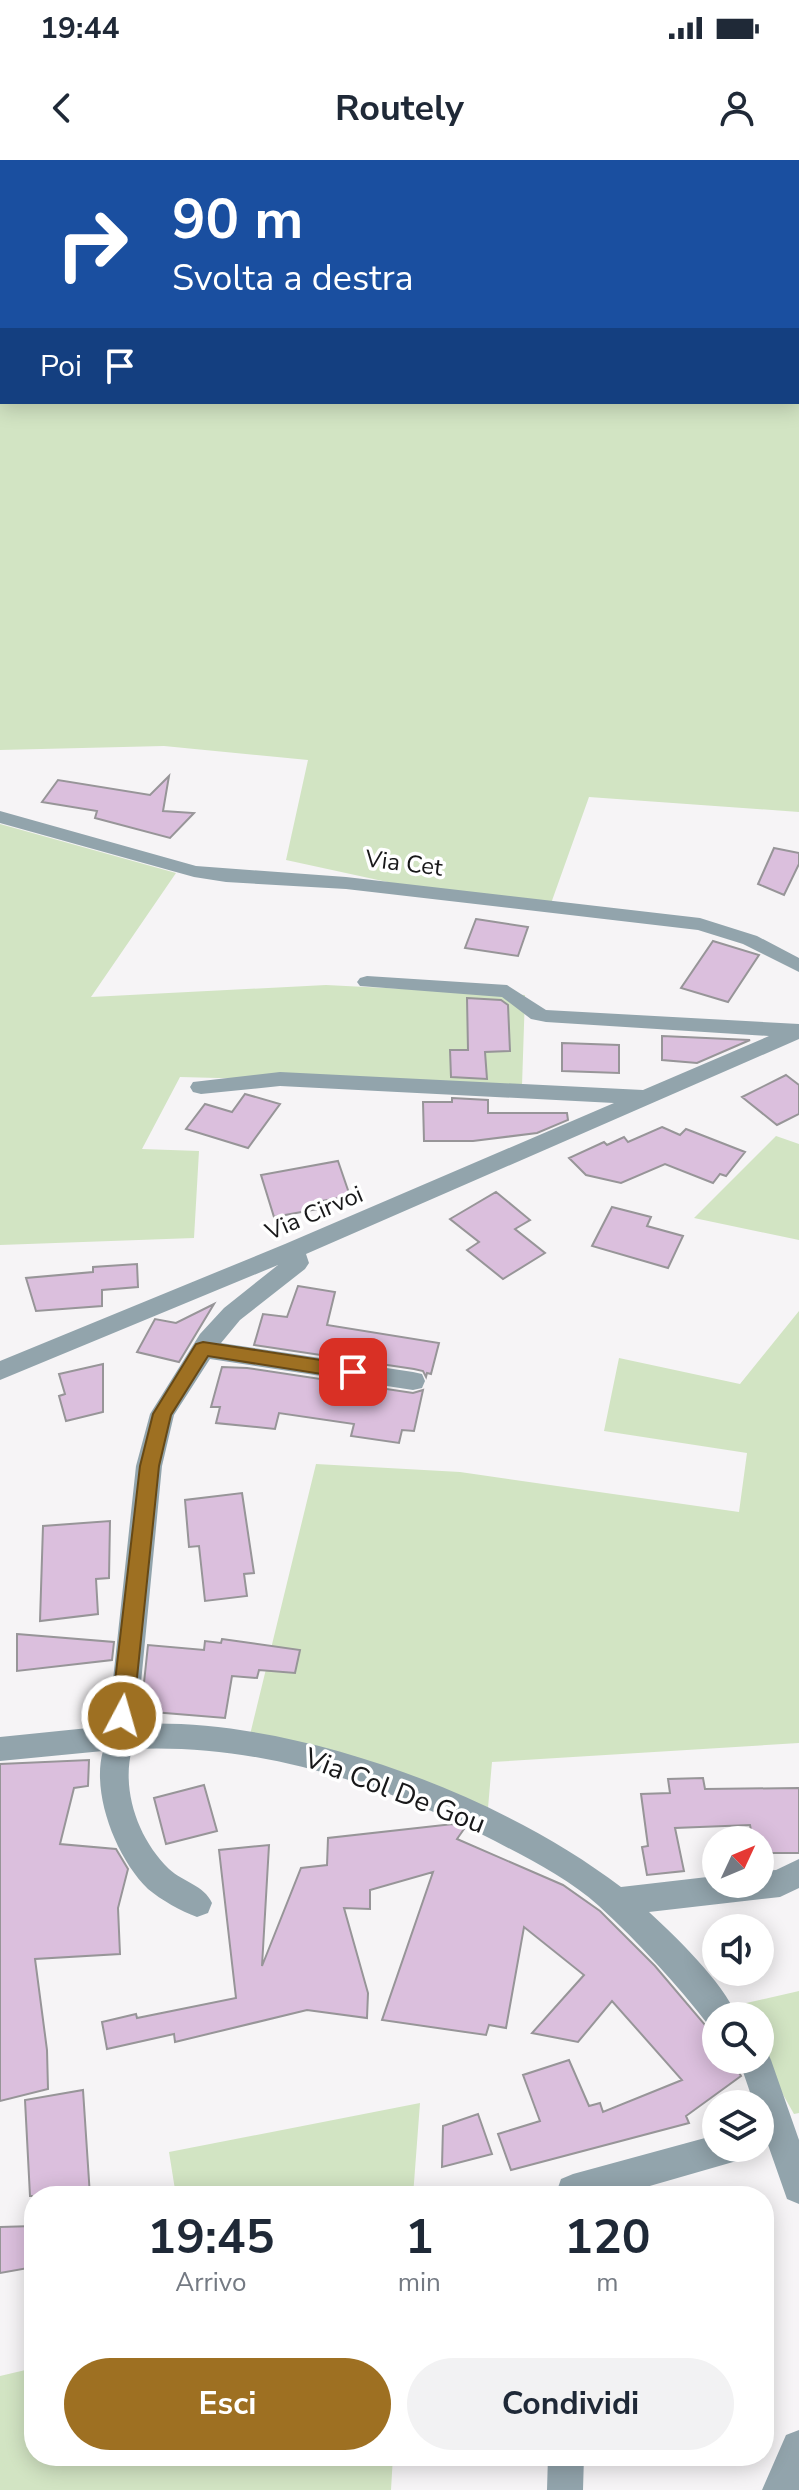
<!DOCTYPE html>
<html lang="it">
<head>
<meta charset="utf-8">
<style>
  body { margin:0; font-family:"Nunito Sans",sans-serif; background:#f2f2f3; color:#1f2937; height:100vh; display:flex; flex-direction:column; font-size:30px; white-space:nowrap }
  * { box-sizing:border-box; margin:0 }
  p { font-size:26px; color:#747a83 }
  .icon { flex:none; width:44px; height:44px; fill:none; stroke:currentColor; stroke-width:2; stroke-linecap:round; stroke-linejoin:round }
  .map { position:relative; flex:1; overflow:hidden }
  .side { position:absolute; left:24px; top:2026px; width:750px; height:280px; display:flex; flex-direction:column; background:#fff; border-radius:32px; box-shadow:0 4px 20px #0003 }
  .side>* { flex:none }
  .top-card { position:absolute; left:0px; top:0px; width:800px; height:244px; box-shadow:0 4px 20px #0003; background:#1a4fa0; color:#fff; overflow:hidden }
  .needle { width:52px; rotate:46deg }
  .controls { position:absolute; left:702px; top:1666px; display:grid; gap:16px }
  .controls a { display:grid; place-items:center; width:72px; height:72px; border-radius:50%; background:#fff; box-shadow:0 4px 20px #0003; font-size:40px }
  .pin { position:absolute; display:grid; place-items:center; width:68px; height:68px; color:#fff; margin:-34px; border-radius:16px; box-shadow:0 4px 12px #0006 }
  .me { position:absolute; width:88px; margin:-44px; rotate:6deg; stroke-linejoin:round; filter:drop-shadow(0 0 6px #0008) }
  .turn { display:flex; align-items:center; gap:28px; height:168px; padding:0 40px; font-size:36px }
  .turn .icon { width:104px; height:104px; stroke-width:2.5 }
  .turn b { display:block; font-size:56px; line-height:68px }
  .then { display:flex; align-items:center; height:76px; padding:0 40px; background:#0003; gap:16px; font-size:30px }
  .eta { display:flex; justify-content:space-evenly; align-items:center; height:136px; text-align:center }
  .eta b { font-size:48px; font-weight:700; line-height:56px }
  .action { display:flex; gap:16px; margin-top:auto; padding:16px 40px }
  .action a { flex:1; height:92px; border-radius:48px; background:#9e7022; color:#fff; font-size:32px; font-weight:700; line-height:92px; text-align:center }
  .action a+a { background:#f2f2f3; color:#1f2937 }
  .status { display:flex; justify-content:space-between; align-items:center; height:56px; padding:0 40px; background:#fff; direction:ltr }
  .status svg { height:22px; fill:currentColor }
  header { display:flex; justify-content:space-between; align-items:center; height:104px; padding:0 40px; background:#fff; font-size:36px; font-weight:700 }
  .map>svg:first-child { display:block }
  .green { fill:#d2e4c3 }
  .building { fill:#dbbfdd; stroke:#979598; stroke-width:2 }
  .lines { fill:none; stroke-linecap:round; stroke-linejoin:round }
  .minor { fill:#92a4ac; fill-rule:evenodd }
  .route { fill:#9e7022; stroke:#674916; stroke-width:2 }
  .labels { text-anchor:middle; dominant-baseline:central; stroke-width:7; stroke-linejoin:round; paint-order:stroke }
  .street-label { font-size:24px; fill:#181819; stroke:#fff }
  .near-street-label { font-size:28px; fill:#181819; stroke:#fff }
</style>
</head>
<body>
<div class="status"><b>19:44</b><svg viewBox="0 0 49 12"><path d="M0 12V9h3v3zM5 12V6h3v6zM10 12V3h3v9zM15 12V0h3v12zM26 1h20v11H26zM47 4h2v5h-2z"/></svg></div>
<header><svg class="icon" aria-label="back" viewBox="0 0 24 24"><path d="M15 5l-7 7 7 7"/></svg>Routely<svg class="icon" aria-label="person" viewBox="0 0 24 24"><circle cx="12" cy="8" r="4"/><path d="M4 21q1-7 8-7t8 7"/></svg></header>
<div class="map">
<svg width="799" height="2330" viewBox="0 0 799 2330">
  <rect width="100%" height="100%" fill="#f6f4f6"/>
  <!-- green -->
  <path class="green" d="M0,0L292,2H2V242H798V2L667,0H799V652L589,637L549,749L461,738L286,700L308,600L164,586L0,590Z
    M0,664L176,713L91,837L326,825L525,835L522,926L180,917L142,989L199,991L194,1078L0,1085Z
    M776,976L799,984V1080L694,1058Z
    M799,1151V1583L492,1602L486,1671L381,1626L247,1587L316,1304L460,1312L739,1352L747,1293L604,1271L619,1198L740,1224Z
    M799,1831V1953L794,1954L760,1894V1856H738L733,1846Z
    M420,1943L413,2036H176L169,1992Z
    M34,2208V2296H393L391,2330H0V2216Z"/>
  <!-- building -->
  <path class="building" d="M169,616L163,651L194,653L170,678L95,658L97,651L42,642L58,620L150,635Z
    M774,688L799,693V704L784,735L758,724Z
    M476,759L528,767L518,796L465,788Z
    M713,781L759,795L728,842L681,828Z
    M467,838L501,840L508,845L510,891L485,892L487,919L451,917L450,890H468Z
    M662,876L750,880L697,903L662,900Z
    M562,883L619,885V913L562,911Z
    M786,915L799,925V954L777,965L742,937Z
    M245,934L280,944L248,988L186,969L205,944L232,952Z
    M452,938L488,940V953H567L568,960L537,973L473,981H424L423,942H452Z
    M662,967L680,975L686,969L745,992L726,1016L720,1014L713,1023L665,1004L621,1023L586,1015L569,998L604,982L607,985L624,977L628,982Z
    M338,1001L350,1036L316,1042L318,1049L274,1057L261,1015Z
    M496,1032L530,1060L515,1069L545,1093L503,1119L467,1090L479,1082L450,1059Z
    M612,1047L651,1057L647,1066L683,1076L668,1108L592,1086Z
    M137,1104L138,1127L102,1130V1146L36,1151L26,1118L93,1112V1107Z
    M298,1126L335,1132L327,1165L439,1183L431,1214L427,1213L426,1217L423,1211L414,1209L254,1185L263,1154L287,1157Z
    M214,1144L179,1202L137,1192L155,1159L176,1163Z
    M103,1204V1252L66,1261L59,1236L65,1234L59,1214Z
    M222,1207L247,1208L413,1233L423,1230L414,1271L402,1270L399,1283L351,1276L354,1264L279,1253L275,1269L216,1263L220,1247H211Z
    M242,1333L254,1413L244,1414L247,1436L205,1441L199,1386L189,1387L185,1340Z
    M110,1361L109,1418L96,1419L98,1454L40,1461L43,1366Z
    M17,1474L114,1482L112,1500L17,1511Z
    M222,1479L300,1490L295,1513L259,1510L257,1518L232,1516L225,1558L141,1551L148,1485L204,1490L205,1481L221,1483Z
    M89,1600L88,1626L74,1628L60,1684L116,1689L128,1709L118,1748L120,1794L35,1799L47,1890L48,1929L0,1941V1604Z
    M703,1618L705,1629L799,1628V1693H760V1680H753L750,1665L675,1668L684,1711L647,1715L642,1687L648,1686L641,1634L670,1633L668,1619Z
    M204,1625L217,1671L166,1684L154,1638Z
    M453,1664L464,1669L457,1679L563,1725L600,1751L655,1806L706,1866L716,1880V1900H731L741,1916L686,1956L689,1963L511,2010L498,1974L540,1961L523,1915L569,1900L589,1946L600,1943L603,1952L682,1920L612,1841L578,1882L532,1873L584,1815L524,1767L506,1868L489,1865L486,1875L382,1860L433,1712L370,1730V1749L344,1748L368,1833L367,1858L307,1850L175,1882L174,1874L107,1889L102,1862L136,1854L137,1858L236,1838L219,1690L269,1685L262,1806L301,1708L327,1705L328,1678Z
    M83,1930L90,2036H30L25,1940Z
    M478,1954L492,1994L442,2007L443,1966Z
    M34,2066V2107L0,2113V2067Z"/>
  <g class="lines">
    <!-- minor -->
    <path class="minor" d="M767,0H799V4L798,2Z
      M0,651L196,706L346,717L700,758L757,776L799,798V812L743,784L698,770L346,729L226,722L194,717L0,663Z
      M367,816L507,825L546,850L799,864V879L306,1094L309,1103L305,1109L240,1160L221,1183L413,1212L422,1214L425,1221L422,1228L413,1230L210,1199L174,1255L162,1306L137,1564C292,1557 498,1633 621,1727L716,1716V1724H760V1711L776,1710L799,1699V1728L780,1737L649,1752C678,1779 721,1820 737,1856H716V1869L710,1867C676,1823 639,1783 599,1746C569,1719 531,1700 495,1681C384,1624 259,1583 132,1589C121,1630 138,1679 169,1709C183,1722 204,1725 212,1743L208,1753L197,1757C181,1751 161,1740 148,1729C116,1698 91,1633 103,1591L0,1601V1577L108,1566L136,1306L150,1254L200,1174L224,1148L278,1105L0,1220V1201L285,1084L614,943L280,926L201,934L193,932L190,927L193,922L280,912L643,930L769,876L546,862L531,859L502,837L360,826L357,822L360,818Z
      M760,1886L766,1889L771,1900L799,1980V2044L787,2039L760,1962V1944H754L739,1900H760Z
      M716,1975V1988H744L740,2000L615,2036H555L561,2019L573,2014Z
      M799,2270V2330H762L786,2275Z
      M548,2296H584L583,2330H547Z"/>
  </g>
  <!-- route -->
  <path class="route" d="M203,1182L353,1205L362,1212L353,1219L208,1196L171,1255L159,1306L133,1556L130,1562L122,1565L115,1562L111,1556L140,1306L153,1254L196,1184Z"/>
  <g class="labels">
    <!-- street labels -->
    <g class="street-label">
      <text transform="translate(404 703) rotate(7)">Via Cet</text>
      <text transform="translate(314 1053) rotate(-23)">Via Cirvoi</text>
    </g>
    <!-- near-street labels -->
    <g class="near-street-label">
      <text transform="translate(395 1631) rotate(21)">Via Col De Gou</text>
    </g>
  </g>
</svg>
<div class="controls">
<a><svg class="needle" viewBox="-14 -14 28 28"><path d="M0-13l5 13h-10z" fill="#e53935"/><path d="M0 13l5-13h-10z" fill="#747a83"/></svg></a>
<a><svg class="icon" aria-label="sound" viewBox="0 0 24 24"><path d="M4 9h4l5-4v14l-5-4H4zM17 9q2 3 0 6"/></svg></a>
<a><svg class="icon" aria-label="search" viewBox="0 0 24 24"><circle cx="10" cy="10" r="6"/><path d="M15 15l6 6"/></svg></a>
<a><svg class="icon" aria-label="layers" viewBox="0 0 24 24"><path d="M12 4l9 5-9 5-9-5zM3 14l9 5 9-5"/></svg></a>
</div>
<div class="pin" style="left:353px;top:1212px;background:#d93025"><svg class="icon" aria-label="arrive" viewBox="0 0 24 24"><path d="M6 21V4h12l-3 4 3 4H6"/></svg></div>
<svg class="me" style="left:122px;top:1556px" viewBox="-20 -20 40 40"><circle r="17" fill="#9e7022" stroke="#fff" stroke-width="3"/><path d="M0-11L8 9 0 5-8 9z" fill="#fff"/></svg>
<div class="top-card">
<div class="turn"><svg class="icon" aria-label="right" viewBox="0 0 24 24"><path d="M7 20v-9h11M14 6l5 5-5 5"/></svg><div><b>90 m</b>Svolta a destra</div></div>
<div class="then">Poi<svg class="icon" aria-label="arrive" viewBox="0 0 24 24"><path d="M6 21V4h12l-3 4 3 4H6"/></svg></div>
</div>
<section class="side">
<div class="eta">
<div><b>19:45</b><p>Arrivo</p></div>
<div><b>1</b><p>min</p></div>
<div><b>120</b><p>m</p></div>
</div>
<div class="action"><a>Esci</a><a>Condividi</a></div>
</section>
</div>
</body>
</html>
